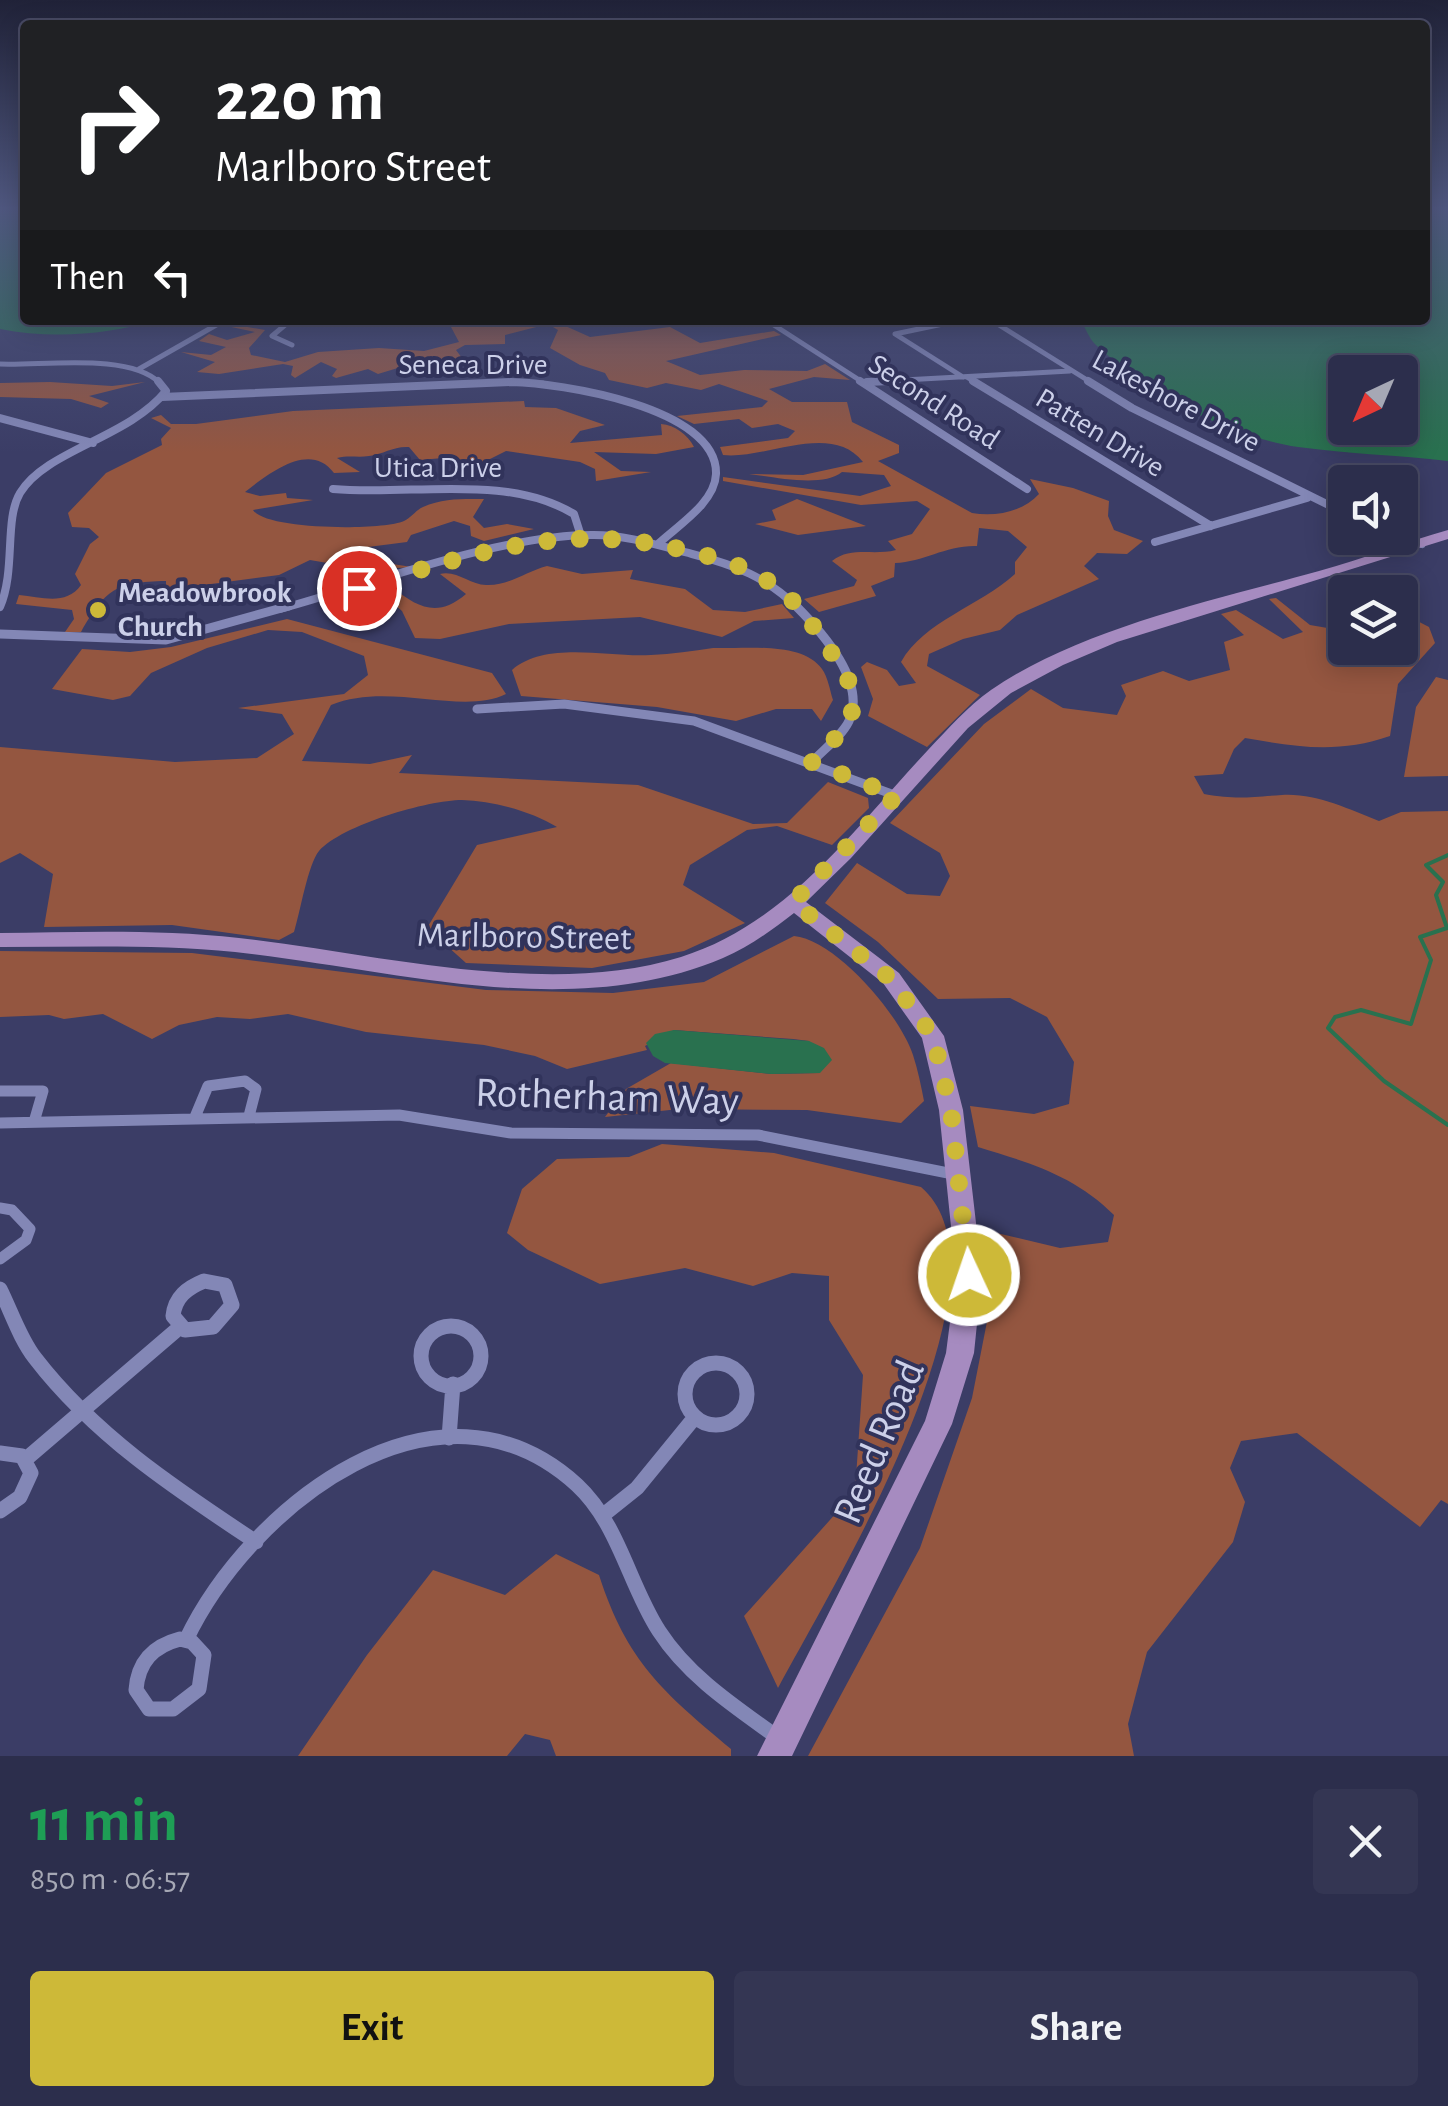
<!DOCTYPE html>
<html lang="en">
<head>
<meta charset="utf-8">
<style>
  body { margin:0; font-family:"Alegreya Sans",sans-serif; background:#343653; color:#f1f3f6; height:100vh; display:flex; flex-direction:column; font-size:38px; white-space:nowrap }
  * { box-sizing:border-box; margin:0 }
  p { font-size:32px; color:#a6a8b5 }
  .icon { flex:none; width:55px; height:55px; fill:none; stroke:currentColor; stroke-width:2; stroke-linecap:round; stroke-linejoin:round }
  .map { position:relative; height:1756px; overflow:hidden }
  .drawer { display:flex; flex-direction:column; background:#2c2e4c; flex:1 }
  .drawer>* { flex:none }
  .banner { position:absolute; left:20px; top:20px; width:1410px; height:305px; border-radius:10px; box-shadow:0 5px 25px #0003,0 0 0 2px #484a64; background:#202124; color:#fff; overflow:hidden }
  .needle { width:65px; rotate:224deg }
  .tools { position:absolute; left:1328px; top:355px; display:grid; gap:20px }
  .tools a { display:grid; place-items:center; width:90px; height:90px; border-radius:10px; background:#2c2e4c; box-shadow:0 5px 25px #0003,0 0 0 2px #484a64; font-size:50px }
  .pin { position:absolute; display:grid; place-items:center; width:85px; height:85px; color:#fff; margin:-42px; border:5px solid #fff; border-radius:50%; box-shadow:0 2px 10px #0007 }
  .me { position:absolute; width:110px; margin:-55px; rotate:357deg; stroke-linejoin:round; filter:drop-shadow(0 0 8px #0008) }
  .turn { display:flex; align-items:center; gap:35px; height:210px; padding:0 30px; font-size:45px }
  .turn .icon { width:130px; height:130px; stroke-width:2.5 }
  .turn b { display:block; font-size:70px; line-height:85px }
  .then { display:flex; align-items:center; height:95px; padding:0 30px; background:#0003; gap:20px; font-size:38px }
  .round { display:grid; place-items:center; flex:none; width:105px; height:105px; border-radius:10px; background:#343653 }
  .overview { display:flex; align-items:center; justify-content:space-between; height:170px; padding:0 30px }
  h1 { font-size:60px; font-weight:700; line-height:75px; color:#1e9e55 }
  .cta { display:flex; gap:20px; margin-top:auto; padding:20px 30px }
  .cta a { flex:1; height:115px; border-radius:10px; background:#cdb938; color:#111; font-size:40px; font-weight:700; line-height:115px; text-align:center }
  .cta a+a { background:#343653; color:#f1f3f6 }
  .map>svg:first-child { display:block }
  .forest { fill:#945640 }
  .water { fill:#29714f; fill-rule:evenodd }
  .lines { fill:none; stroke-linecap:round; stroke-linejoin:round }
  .stream { stroke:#29714f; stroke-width:4 }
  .street-far4 { stroke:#8387b6; stroke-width:5 }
  .street-far3 { stroke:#8387b6; stroke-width:8 }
  .street-far2 { stroke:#8387b6; stroke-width:9 }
  .street-far1 { stroke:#8387b6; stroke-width:11 }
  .street { stroke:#8387b6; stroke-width:15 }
  .secondary { fill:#a68bc0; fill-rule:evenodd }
  .route { stroke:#cdb938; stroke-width:18; stroke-dasharray:0 32.4 }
  .poi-dot { fill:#cdb938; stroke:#31335b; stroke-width:4 }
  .labels { text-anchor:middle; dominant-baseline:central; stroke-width:8; stroke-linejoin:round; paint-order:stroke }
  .far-street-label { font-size:30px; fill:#ccd0e9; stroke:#31335b }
  .far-poi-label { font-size:30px; font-weight:bold; fill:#ccd0e9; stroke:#31335b; text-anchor:start }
  .street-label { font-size:35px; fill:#ccd0e9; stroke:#31335b }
  .near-street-label { font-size:42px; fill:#ccd0e9; stroke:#31335b }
</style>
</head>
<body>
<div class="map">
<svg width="1448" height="1756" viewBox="0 0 1448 1756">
  <rect width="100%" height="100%" fill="#3b3d66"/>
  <!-- forest -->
  <path class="forest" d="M511,320H552L590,337L670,327L700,343L774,331L781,335L666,361L700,375L744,370L807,371L825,364L850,380L814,377L769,389L792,402H847L852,422L899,445V453L878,461L972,513C995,517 1023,512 1039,494L1030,479L1073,488L1109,501L1108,516L1114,530L1143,541L1127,554L1097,553L1084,566L1099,579L1017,615L1000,630L963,639L929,654L927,666L980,695L927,747L868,716L873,699L861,667L867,662L887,670L899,686L916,683L901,662C924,621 980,606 1015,574V562L1027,547L1008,531L979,528L977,546C946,545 924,562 895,563L894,577L871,586L876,596L819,612L804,599L854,586L857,580L832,561C851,546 873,556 896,550L888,541L912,534L930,509L917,501L861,505L723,481V477L860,496L891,486L884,475L842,472C822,488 775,477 749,474L803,475L863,462C831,421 765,460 723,455L720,447L788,438L795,431L778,424L752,428L739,419L694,424L677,416L762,407L768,401L719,384L701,390L666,383L647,388L609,380L605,373L580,365L550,348L558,330L548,324L505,335V344L465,345L456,350L465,362L420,366L417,371L401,367L378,374L368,369L336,378L332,376L337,369L321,362L295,378L291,375L293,366L283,364L219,374L197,372L215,362L181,352L211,355L226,347L199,341L209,334L227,340L255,332L222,325L225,323L265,330L249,348L251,355L285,362L318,352L379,348L424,351L459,342L451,327Z
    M50,382L112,386L145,382L89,396L109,403L101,408L71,399L0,397V383Z
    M524,401L525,407L556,408L605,425L580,431L570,443L662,435L661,424C675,425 688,435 694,447L656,454L594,452L621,471L651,472L596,481L595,469L580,462L506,451L476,466L443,458L420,460L409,447C393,446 384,454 369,456C358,458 349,455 337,458L360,472L334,473C310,440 268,474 245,492L260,496L286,493L287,498L313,500L253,510C265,530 381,531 404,521C411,518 416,510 423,507C443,498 463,499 484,499L473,517L484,528L507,524L534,529L484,541L471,536L470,526L454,521L411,535L407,542L368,547L359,559L412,567L368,570L310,560L279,575L166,590V581C115,582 106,589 81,632H65L74,619L72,610L16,604L19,595C42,597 66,606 81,585L75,574L90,544L99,537L89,528L72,527L68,513L106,473L162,445L161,439L171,428L151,418L161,415L171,424H196L293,411Z
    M797,499L866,526L798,535L755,524L776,520L772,510Z
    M547,566L582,574L633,570L630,579L685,589L713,610L745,612L782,604L794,618L754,621L722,637L640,617L509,624L440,639L415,638L402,611L379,591L392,587C418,608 438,618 466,594L440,574C457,570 470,585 486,585C509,586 525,572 547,566Z
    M1276,598L1310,625L1345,631V648H1400V612L1429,627L1435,643L1398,684L1390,736C1338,754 1297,747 1245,738L1234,749L1223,774L1194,776L1204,794C1238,800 1249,797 1282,795C1316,793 1348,809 1379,821L1401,812L1448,811V1504L1441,1500L1420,1527L1297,1433L1241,1441L1230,1468L1245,1502L1233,1542L1147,1652L1128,1724L1134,1756H808L920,1548L972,1398L993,1291L988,1231L1060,1248L1108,1242L1114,1215C1074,1175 1030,1163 978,1147L970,1106L1034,1114L1069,1104L1074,1062L1047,1017L1010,998L938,999L878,942L825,903L857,863L907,894L940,896L950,876L940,853L890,823L984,724L1031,689L1063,708L1117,715L1126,696L1121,685L1163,671L1189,681L1230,670L1224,642L1244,635L1221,614L1236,610L1283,639L1303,632L1269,599Z
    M287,619L492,673L506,694C461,716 389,681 331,705L302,761L370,764L412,755L399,773L638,785L753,824L787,823L828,782L868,798L869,808L832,845L777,826L747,830L690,865L683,885L745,923L684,951L592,968L466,963L427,928L477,845L557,827C531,811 493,801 462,800C428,800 342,825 319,851C308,864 300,913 294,932L279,940L172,925L44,927L53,874L20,853L0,863V747L175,762L257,758L294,734L282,714L238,708L344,694L368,675L364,656L302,632L268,630L207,648L151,673L130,696L113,700L52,689L82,649L130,652L171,647Z
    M713,648C744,649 802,641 822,669C828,677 830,691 833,700L821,721L812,709H776L736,721L657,707L521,696L512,670C547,640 609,658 651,655C672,654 693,651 713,648Z
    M1436,677L1448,680V776L1404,777L1416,707Z
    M794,936C836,940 900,1015 913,1055C918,1070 921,1086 924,1101L901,1123L807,1110L679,1109L605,1117L626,1089L671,1063L771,1074L820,1073L809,1041L793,1039L674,1030L645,1046L647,1050L567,1069L535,1056L484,1045L366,1032L288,1014L250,1019L217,1017L179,1025L152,1039L103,1014L64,1019L49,1015L0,1017V951L192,953L486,990L613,993L704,982Z
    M662,1144L774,1153L921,1187C1024,1276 828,1594 778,1688L744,1616L855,1492L863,1375L829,1320V1276L792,1273L753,1286L685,1268L600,1284L528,1250L507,1233L522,1189L557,1159L629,1157Z
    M556,1554L599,1575C627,1662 663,1692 731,1749V1756H556L550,1740L525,1734L507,1756H298L367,1655L433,1570L505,1595Z"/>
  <!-- water -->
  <path class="water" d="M0,207H25V320H157C107,335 51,339 0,329Z
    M1425,207H1448V461C1398,455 1349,454 1298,447C1227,436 1149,394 1096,345C1089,339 1086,328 1080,320H1425ZM1400,372V428H1345V372Z
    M674,1030L809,1041L824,1048L832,1060L820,1073L771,1074L665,1063L653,1056L646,1043L655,1034Z"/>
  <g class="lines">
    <!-- stream -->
    <path class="stream" d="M1448,855L1426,865L1443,882L1436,895L1447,928L1420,937L1431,960L1411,1024L1361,1010L1335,1017L1328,1028L1384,1081L1448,1125"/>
    <!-- street-far4 -->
    <path class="street-far4" d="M291,320L272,336L292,345
      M766,320L864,383
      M962,320L895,334L963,377
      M991,320L1092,383
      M0,364C42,366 129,352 160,383
      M139,369L225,320
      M967,377L977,383
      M867,382L1070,371
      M470,383H543"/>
    <!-- street-far3 -->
    <path class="street-far3" d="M860,381L1027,489
      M973,381L1211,526
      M1088,381L1132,408L1345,513
      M867,382L890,381
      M162,397L511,382C560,383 718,407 716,474C715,503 677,526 658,544
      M0,418L93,443
      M333,489C411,496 506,473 574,514L581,536
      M1400,535L1422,544
      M1155,542L1307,498
      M0,607C16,570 4,520 20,493C46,450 128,438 166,391L158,381
      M280,609C371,584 502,534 594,535C627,535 660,546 692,554C735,565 767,577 799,609"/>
    <!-- street-far2 -->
    <path class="street-far2" d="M796,606C822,632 867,683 849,721C842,736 823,750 812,762
      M0,634L166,640L289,606
      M477,709L564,704L694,721L897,796"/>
    <!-- street-far1 -->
    <path class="street-far1" d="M0,1091H43L34,1122
      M195,1117L208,1086L245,1081L256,1089L249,1116
      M0,1123L399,1115L511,1133L758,1135L958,1175
      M0,1208L12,1210L30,1229L26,1240L0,1259"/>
    <!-- street -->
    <path class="street" d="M204,1281L225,1285L232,1305L213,1327L185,1330L173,1316C175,1297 187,1288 204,1281Z
      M0,1289C11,1311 20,1339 35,1358C95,1436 176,1489 256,1542
      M421 1356a30 30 0 1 1 60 0a30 30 0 1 1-60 0Z
      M685 1394a31 31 0 1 1 62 0a31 31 0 1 1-62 0Z
      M449,1438L453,1384
      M0,1453L22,1456L31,1473L20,1497L0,1511
      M26,1459L180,1327
      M602,1516L637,1488L695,1417
      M180,1639L192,1642L204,1655L199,1689L173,1709H149L136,1690C138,1662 153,1646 180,1639Z
      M186,1640C250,1506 438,1358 577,1485C619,1524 629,1585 659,1631C688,1676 734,1706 777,1737"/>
    <!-- secondary -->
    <path class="secondary" d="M1448,530V539L1117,642L1063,665L1011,693L968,728L851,858L806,902L899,973L944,1036L963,1110L982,1275L974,1353L952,1424L792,1756H757L925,1421L946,1353L956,1275L939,1110L922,1038L883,983L794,913C772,930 749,947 723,958C569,1023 394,969 235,952C157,944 78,947 0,947V933C79,932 159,929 239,938C375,953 547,999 681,957C787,924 855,828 928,750C948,729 967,707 991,690C1081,628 1215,600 1319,571C1363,559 1405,542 1448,530Z"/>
  </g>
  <!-- sky -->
  <linearGradient id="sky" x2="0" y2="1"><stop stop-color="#202238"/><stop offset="0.46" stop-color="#4f577f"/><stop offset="1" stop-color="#4f577f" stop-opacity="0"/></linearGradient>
  <rect width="1448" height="453" fill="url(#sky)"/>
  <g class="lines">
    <!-- route -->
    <path class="route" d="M359,588C479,553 562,520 688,551C723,559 758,570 785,594C803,609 815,629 828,648C869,703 858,717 812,762L896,796L793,902L890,978L933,1036L951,1110L969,1275"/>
  </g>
  <!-- markers -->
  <circle class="poi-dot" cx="98" cy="610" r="10"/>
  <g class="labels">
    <!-- far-street labels -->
    <g class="far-street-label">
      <text x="473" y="365">Seneca Drive</text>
      <text transform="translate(1176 401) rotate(28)">Lakeshore Drive</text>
      <text transform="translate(934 402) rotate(33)">Second Road</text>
      <text transform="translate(1100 433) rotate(31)">Patten Drive</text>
      <text x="438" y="468">Utica Drive</text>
    </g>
    <!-- far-poi labels -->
    <g class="far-poi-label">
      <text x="118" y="593">Meadowbrook<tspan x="118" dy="34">Church</tspan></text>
    </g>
    <!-- street labels -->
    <g class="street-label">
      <text transform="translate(524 937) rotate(1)">Marlboro Street</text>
    </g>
    <!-- near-street labels -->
    <g class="near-street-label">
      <text transform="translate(607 1097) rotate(2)">Rotherham Way</text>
      <text transform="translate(879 1442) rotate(-67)">Reed Road</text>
    </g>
  </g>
</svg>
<div class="tools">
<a><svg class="needle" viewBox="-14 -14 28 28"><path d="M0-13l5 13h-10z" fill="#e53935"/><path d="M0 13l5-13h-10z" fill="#a6a8b5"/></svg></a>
<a><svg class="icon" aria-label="sound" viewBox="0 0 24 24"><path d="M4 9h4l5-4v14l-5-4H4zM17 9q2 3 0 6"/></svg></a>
<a><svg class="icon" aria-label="layers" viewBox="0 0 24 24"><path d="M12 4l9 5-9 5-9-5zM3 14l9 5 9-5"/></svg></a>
</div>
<div class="pin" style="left:359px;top:588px;background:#d93025"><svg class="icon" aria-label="arrive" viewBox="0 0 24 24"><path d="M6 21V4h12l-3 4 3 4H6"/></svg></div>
<svg class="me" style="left:969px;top:1275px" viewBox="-20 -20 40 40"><circle r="17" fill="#cdb938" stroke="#fff" stroke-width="3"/><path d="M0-11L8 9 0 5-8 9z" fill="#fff"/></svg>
<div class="banner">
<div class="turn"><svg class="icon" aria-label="right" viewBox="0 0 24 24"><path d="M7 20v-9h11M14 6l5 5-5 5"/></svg><div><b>220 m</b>Marlboro Street</div></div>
<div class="then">Then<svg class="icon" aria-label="left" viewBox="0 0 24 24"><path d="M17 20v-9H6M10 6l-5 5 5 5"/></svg></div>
</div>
</div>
<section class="drawer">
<div class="overview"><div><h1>11 min</h1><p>850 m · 06:57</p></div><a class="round"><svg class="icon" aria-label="close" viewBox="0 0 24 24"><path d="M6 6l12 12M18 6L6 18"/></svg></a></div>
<div class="cta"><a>Exit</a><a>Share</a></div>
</section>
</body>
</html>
